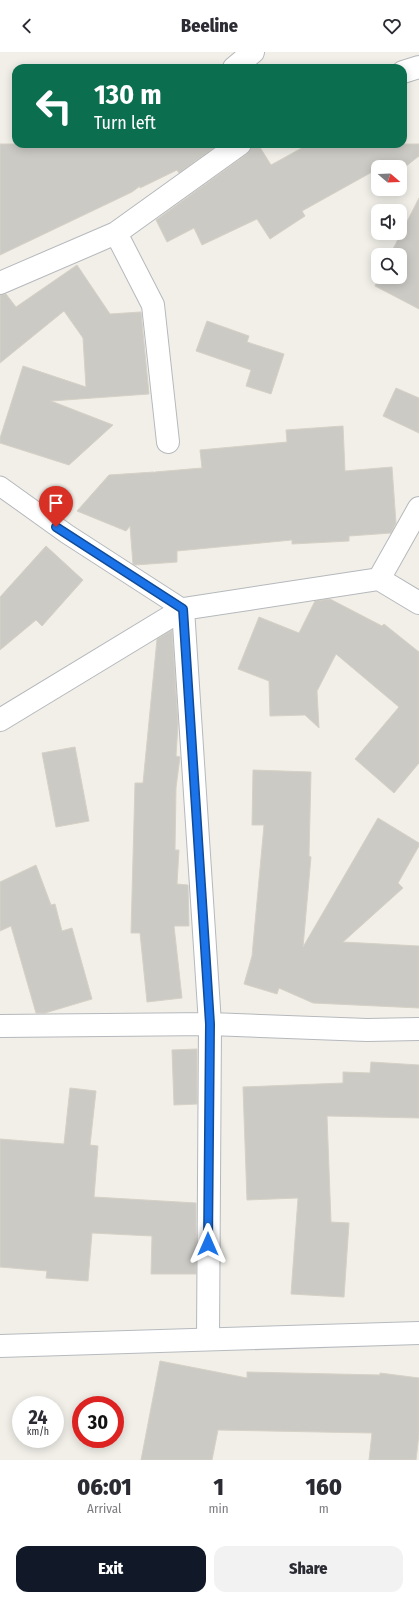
<!DOCTYPE html>
<html lang="en">
<head>
<meta charset="utf-8">
<style>
  body { margin:0; font-family:"Fira Sans Condensed",sans-serif; background:#f2f2f3; color:#2b2b33; height:100vh; display:flex; flex-direction:column; font-size:15px; white-space:nowrap }
  * { box-sizing:border-box; margin:0 }
  p { font-size:13px; color:#7c7c81 }
  .icon { flex:none; width:22px; height:22px; fill:none; stroke:currentColor; stroke-width:2; stroke-linecap:round; stroke-linejoin:round }
  .map { position:relative; height:1408px; overflow:hidden }
  .side { display:flex; flex-direction:column; background:#fff; flex:1 }
  .side>* { flex:none }
  .top-card { position:absolute; left:12px; top:12px; width:395px; height:84px; border-radius:12px; box-shadow:0 2px 10px #0003; background:#0b6e4f; color:#fff; overflow:hidden }
  .needle { width:26px; rotate:109deg }
  .tools { position:absolute; left:371px; top:108px; display:grid; gap:8px }
  .tools a { display:grid; place-items:center; width:36px; height:36px; border-radius:8px; background:#fff; box-shadow:0 2px 10px #0003; font-size:20px }
  .speed { position:absolute; left:12px; top:1344px; display:flex; gap:8px; font-size:20px; font-weight:700; text-align:center }
  .speed>* { display:grid; place-content:center; width:52px; height:52px; border-radius:50%; background:#fff; box-shadow:0 2px 10px #0003; line-height:1 }
  .speed small { font-size:10px; font-weight:400 }
  .speed .limit { border:6px solid #d22; background:#fff; color:#111 }
  .pin { position:absolute; display:grid; place-items:center; width:34px; height:34px; color:#fff; margin:-41px -17px; border-radius:50% 50% 50% 0; rotate:-45deg; box-shadow:0 0 4px #0007 }
  .pin .icon { rotate:45deg }
  .me { position:absolute; width:44px; margin:-22px; rotate:0deg; stroke-linejoin:round; filter:drop-shadow(0 0 3px #0008) }
  .turn { display:flex; align-items:center; gap:14px; height:84px; padding:0 16px; font-size:18px }
  .turn .icon { width:52px; height:52px; stroke-width:2.5 }
  .turn b { display:block; font-size:28px; line-height:34px }
  .eta { display:flex; justify-content:space-evenly; align-items:center; height:68px; text-align:center }
  .eta b { font-size:24px; font-weight:800; line-height:28px }
  .primary-button { display:flex; gap:8px; margin-top:auto; padding:8px 16px }
  .primary-button a { flex:1; height:46px; border-radius:12px; background:#111827; color:#fff; font-size:16px; font-weight:800; line-height:46px; text-align:center }
  .primary-button a+a { background:#f2f2f3; color:#2b2b33 }
  header { display:flex; justify-content:space-between; align-items:center; height:52px; padding:0 16px; background:#fff; font-size:18px; font-weight:800 }
  .map>svg:first-child { display:block }
  .building { fill:#cccac5; stroke:#d6d1c6 }
  .lines { fill:none; stroke-linecap:round; stroke-linejoin:round }
  .service-casing { stroke:#b5b8bc; stroke-width:21 }
  .minor-casing { stroke:#b5b8bc; stroke-width:24 }
  .secondary-casing { stroke:#b6babf; stroke-width:24 }
  .service { stroke:#fff; stroke-width:19 }
  .minor { stroke:#fff; stroke-width:22 }
  .secondary { stroke:#fff; stroke-width:22 }
  .route-casing { stroke:#114b97; stroke-width:10 }
  .route { stroke:#1a73e8; stroke-width:7 }
</style>
</head>
<body>
<header><svg class="icon" aria-label="back" viewBox="0 0 24 24"><path d="M15 5l-7 7 7 7"/></svg>Beeline<svg class="icon" aria-label="heart" viewBox="0 0 24 24"><path d="M12 20l-8-8c-3-5 5-10 8-4 3-6 11-1 8 4z"/></svg></header>
<div class="map">
<svg width="419" height="1408" viewBox="0 0 419 1408">
  <rect width="100%" height="100%" fill="#f1efe8"/>
  <!-- building -->
  <path class="building" d="M0,92H219L179,121L177,118L140,136V134L132,140L0,203Z
    M252,92H258L271,113L309,92H419V104L400,119V115H378V128L372,120L302,159L305,164L270,187L257,167L202,193L194,176L167,190L156,168L247,102L251,97Z
    M419,146V257L375,234L379,225H400V203H390Z
    M77,213L110,262L141,260L149,342L51,349L113,373L69,413L0,391V386L23,314L86,335L83,286L64,259L0,311V243L6,242L16,255Z
    M207,269L249,284L247,290L284,302L271,342L246,334L251,318L196,299Z
    M396,336L419,346V381L383,364Z
    M343,374L345,419L392,415L396,471L391,481L349,484V489L292,492V488L177,499V510L135,513L133,512L130,474L126,479L77,459L109,423L154,420V421L155,420L202,416L200,398L287,390L286,378Z
    M46,494L83,528L42,574L36,568L0,598V545Z
    M330,547L382,574L384,572L419,600V711L394,741L355,707L399,655L336,602L317,639L319,676L305,663L270,664L269,629L238,617L259,565L299,581L315,549Z
    M172,578L178,672L176,704L180,705L176,736L175,798H179L177,832L188,833L189,874H174L182,946L147,950L140,881H131L135,731H143L157,587Z
    M75,695L89,769L56,775L42,701Z
    M253,718L311,720L309,804L311,805L303,895L378,766L419,791V794L398,831L403,836L343,890L419,894V956L313,951L279,936L277,942L244,932L252,904L264,773H252Z
    M36,813L51,853L55,852L62,879L72,876L92,947L45,961H36L11,874L0,879V830Z
    M197,997V1052L174,1053L172,998Z
    M371,1010L419,1013V1066L327,1064L331,1170L349,1171L344,1245L291,1242L298,1146L247,1148L243,1035L343,1031V1020L370,1021Z
    M70,1036L96,1039L90,1093L98,1094L94,1145L196,1151V1222H151L152,1184L92,1181L88,1229L46,1226L47,1219L0,1215V1087L64,1092Z
    M160,1309L247,1326V1320L380,1323V1321L419,1326V1382L416,1408H369L372,1381L218,1378L212,1408H141Z"/>
  <g class="lines">
    <!-- service casing -->
    <g class="service-casing">
      <path id="service" d="M0,434L67,482L183,557"/>
    </g>
    <!-- minor casing -->
    <g class="minor-casing">
      <path id="minor" d="M234,16L253,0
        M403,20L419,15
        M116,181L153,253L168,390
        M0,231L116,181L240,92
        M379,527L419,456
        M183,557L210,972L208,1287
        M0,668L183,557L379,527L419,551
        M0,974L210,972L367,978L419,977"/>
    </g>
    <!-- secondary casing -->
    <g class="secondary-casing">
      <path id="secondary" d="M0,1294L419,1281"/>
    </g>
    <!-- service -->
    <use href="#service" class="service"/>
    <!-- minor -->
    <use href="#minor" class="minor"/>
    <!-- secondary -->
    <use href="#secondary" class="secondary"/>
  </g>
  <g class="lines">
    <!-- route casing -->
    <g class="route-casing">
      <path id="route" d="M56,475L183,557L210,972L208,1192"/>
    </g>
    <!-- route -->
    <use href="#route" class="route"/>
  </g>
</svg>
<div class="tools">
<a><svg class="needle" viewBox="-14 -14 28 28"><path d="M0-13l5 13h-10z" fill="#e53935"/><path d="M0 13l5-13h-10z" fill="#7c7c81"/></svg></a>
<a><svg class="icon" aria-label="sound" viewBox="0 0 24 24"><path d="M4 9h4l5-4v14l-5-4H4zM17 9q2 3 0 6"/></svg></a>
<a><svg class="icon" aria-label="search" viewBox="0 0 24 24"><circle cx="10" cy="10" r="6"/><path d="M15 15l6 6"/></svg></a>
</div>
<div class="speed"><div>24<small>km/h</small></div><div class="limit">30</div></div>
<div class="pin" style="left:56px;top:475px;background:#d93025"><svg class="icon" aria-label="arrive" viewBox="0 0 24 24"><path d="M6 21V4h12l-3 4 3 4H6"/></svg></div>
<svg class="me" style="left:208px;top:1192px" viewBox="-20 -20 40 40"><path d="M0-17L14 15 0 8-14 15z" fill="#1a73e8" stroke="#fff" stroke-width="4"/></svg>
<div class="top-card">
<div class="turn"><svg class="icon" aria-label="left" viewBox="0 0 24 24"><path d="M17 20v-9H6M10 6l-5 5 5 5"/></svg><div><b>130 m</b>Turn left</div></div>
</div>
</div>
<section class="side">
<div class="eta">
<div><b>06:01</b><p>Arrival</p></div>
<div><b>1</b><p>min</p></div>
<div><b>160</b><p>m</p></div>
</div>
<div class="primary-button"><a>Exit</a><a>Share</a></div>
</section>
</body>
</html>
